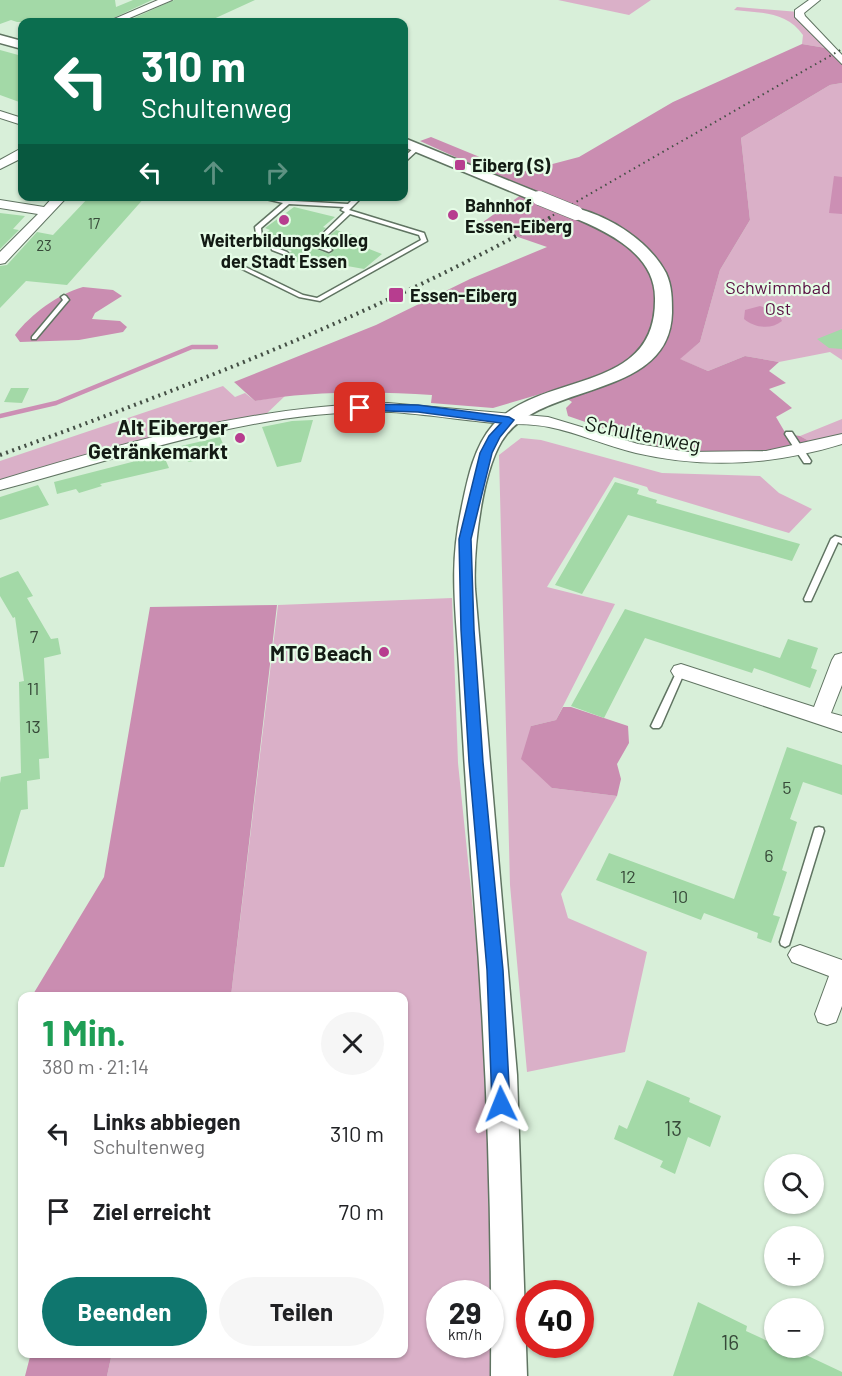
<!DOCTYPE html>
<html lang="de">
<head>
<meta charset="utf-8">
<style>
  body { margin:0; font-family:Barlow,sans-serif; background:#f6f6f6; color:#202124; height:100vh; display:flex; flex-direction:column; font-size:22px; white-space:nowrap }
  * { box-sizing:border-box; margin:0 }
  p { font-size:20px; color:#757577 }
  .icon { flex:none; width:33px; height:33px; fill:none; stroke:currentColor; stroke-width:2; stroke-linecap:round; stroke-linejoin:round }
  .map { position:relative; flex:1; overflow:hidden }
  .details { position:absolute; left:18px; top:992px; width:390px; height:366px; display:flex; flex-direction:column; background:#fff; border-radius:12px; box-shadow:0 2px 4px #0004 }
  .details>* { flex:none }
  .hud { position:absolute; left:18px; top:18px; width:390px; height:183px; border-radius:12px; box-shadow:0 2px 4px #0004; background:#0b6e4f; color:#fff; overflow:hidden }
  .fabs { position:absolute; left:764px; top:1154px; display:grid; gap:12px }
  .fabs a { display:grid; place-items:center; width:60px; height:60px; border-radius:50%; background:#fff; box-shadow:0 2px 4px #0004; font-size:30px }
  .speed { position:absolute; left:426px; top:1280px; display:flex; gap:12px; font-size:30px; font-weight:700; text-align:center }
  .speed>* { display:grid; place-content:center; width:78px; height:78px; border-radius:50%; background:#fff; box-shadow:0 2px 4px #0004; line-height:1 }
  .speed small { font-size:15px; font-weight:400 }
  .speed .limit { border:9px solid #d22; background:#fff; color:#111 }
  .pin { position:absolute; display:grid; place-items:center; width:51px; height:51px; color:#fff; margin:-26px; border-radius:12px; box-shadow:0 3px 9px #0006 }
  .me { position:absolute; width:66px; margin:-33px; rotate:358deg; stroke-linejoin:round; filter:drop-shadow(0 0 4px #0008) }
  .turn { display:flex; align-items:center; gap:21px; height:126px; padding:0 24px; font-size:27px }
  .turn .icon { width:78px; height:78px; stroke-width:2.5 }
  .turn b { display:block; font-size:42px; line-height:51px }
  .lanes { display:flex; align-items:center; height:57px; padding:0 24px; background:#0003; justify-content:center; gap:30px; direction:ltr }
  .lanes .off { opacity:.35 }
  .round { display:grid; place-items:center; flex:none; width:63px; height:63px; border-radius:32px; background:#f6f6f6 }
  .head { display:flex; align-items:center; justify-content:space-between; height:102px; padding:0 24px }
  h1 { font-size:36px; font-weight:700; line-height:45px; color:#1e9e55 }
  .action { display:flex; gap:12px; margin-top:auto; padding:12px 24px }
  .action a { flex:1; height:69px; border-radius:36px; background:#0f766e; color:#fff; font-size:24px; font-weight:700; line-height:69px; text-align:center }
  .action a+a { background:#f6f6f6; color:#202124 }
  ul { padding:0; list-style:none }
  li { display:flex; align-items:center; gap:18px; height:78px; padding:0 24px }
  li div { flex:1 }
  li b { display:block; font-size:22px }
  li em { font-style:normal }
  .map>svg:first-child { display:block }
  .green { fill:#dab0c8; fill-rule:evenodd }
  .forest { fill:#ca8db1 }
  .water { fill:#cc8fb4 }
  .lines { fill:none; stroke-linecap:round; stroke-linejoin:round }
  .stream { stroke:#cc8fb4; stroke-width:4.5 }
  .building { fill:#a3d9a7 }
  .service-casing { stroke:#607462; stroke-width:3 }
  .minor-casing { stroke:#607462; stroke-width:2 }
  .tertiary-casing { stroke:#607462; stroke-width:3 }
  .service { fill:#fff; fill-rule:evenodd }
  .minor { fill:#fff; fill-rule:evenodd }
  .tertiary { fill:#fff; fill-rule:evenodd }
  .rail-far1 { stroke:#444f45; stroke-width:2; stroke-dasharray:1.5 4; stroke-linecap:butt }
  .rail { stroke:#444f45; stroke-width:4; stroke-dasharray:2 4.5; stroke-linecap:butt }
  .tertiary-bridge-casing { stroke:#607462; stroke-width:15; stroke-linecap:butt }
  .tertiary-bridge { stroke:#fff; stroke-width:14 }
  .route { fill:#1a73e8; stroke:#114b97; stroke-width:1.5 }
  .poi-dot { fill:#b73d8f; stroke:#e5fce6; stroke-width:2 }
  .labels { text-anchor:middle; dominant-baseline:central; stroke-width:4.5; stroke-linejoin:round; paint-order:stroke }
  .far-number-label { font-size:15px; fill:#374a39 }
  .far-poi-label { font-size:18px; font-weight:bold; fill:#131b14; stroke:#e5fce6; text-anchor:start }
  .far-park-label { font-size:18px; fill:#591043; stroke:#e5fce6 }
  .number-label { font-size:18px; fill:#374a39 }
  .poi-label { font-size:21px; font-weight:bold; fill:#131b14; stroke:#e5fce6; text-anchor:end }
  .street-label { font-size:21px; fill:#131b14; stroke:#e5fce6 }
  .near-number-label { font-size:21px; fill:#374a39 }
</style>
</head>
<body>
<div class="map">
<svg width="842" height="1376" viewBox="0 0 842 1376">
  <rect width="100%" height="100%" fill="#d8efd9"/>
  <!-- green -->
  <path class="green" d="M558,0H651L629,15Z
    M737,7L799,12L826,48L802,44L803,35C786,11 760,13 734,10Z
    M842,83V360L830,352L779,362L745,356L708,371L679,359L700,342L720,270L750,220L741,138L830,85Z
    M223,386L235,397L245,393L255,401L286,395L262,418L0,485V461Z
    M842,419V439L820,447L800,436Z
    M521,438L541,440L662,473L760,476L779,493L812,509L789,533L649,491L647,487L614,477L547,587L615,604L556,720L531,726L552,788L617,796L561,894L568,918L647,952L625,1052L527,1072L510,885L499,455Z
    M452,598L458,763L480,978L494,1283V1376H107L112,1353H404V996H231L278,605ZM440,1293H490V1344H440Z"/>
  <!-- forest -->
  <path class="forest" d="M802,44L826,48L842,63V83L830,85L741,138L750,220L720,270L700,342L680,359L708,371L745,356L779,362L769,371L786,383L769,389L792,408L776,417L786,434L800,436L820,447L800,451L684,456L568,416L566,408L572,402L554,390L493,408L431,403L432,395C376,391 310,391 255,401L234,382L376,325L470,279L547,247L492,228L483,222L528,190L420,141L431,137L504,167L526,171L579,157L673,102Z
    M83,287L113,290L122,296L95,313L92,319L120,321L127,327L123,332L79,340L20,342L15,335C31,314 58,294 83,287Z
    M277,605L231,996H32L104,877L150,607Z
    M563,707H571L628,726L629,743L617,764L621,779L617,796L552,788L521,759L531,726L556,720Z
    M31,1353H112L107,1376H25Z"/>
  <!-- water -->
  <path class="water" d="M834,176L842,177V214L829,213Z
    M760,306L778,312L782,321C771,330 755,328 744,319L745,310Z"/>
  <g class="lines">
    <!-- stream -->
    <path class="stream" d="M0,416L56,403L192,347H216"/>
  </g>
  <!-- building -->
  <path class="building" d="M0,0H115L116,7L133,0H152L105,22H17L11,20L0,24Z
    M174,0H255L207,22H125Z
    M0,50L22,56V103L0,95Z
    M90,196H146L67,285L26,281L0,308V266L7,265L37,232L53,235Z
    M294,207L335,217L323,227L326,228L309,243L310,247L330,254L334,248L322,243L336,230L367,239L359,245L382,254L364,269L336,264L333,267L313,261L308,265L283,258L292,251L280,247L290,240L266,233L270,230L265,228Z
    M0,213L25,216L13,229L19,230L0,249Z
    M842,329V349L829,348L817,339Z
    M11,388H29L22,403L4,402Z
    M313,420L301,462L277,467L262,427L292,421Z
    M220,437L228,455L188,462L181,446Z
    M163,454L169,468L100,484L102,486L79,493L76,489L57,494L54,482Z
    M615,482L639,489L637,494L657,500L656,503L800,544L792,561L628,515L582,594L555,585Z
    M38,485L49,505L0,520V497Z
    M18,571L33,596L27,598L51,639L58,638L61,654L44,658L49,758L39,759L40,779L27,781L28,809L21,810L4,867H0V783L1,777L21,773L19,682L24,681L15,617L13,618L0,596V578Z
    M625,609L780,658L788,639L818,648L811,668L817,670L810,688L754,668L752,673L645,638L604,718L571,706Z
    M787,747L842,765V795L803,782L790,819L797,822L782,870L787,872L773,915L780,917L771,943L757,938L758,933L704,913L701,920L596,880L609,853L734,899Z
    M647,1080L690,1098L689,1102L721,1116L710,1147L688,1137L675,1174L660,1167L663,1161L614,1139L619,1125L627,1129Z
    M698,1302L747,1326L746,1331L774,1344V1347H789L842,1372V1376H673Z"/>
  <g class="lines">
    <!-- service casing -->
    <g class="service-casing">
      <path id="service" d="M416,146L421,147L406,161L404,162V157Z
        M253,196H268L294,201L348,204L356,196H363L349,210L424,233L427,241L320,301L299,297L228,262L233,261L303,295L317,298L421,240L419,235L350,214L318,244L331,249L332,250L329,252L311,245L345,212L341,210L344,207L289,204L261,228L262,238L275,243L277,248L287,252L288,253L285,255L272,250L270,245L257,240L255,227L283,203Z
        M64,295L66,296L69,300L68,301L36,339H32V337L63,300L61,297Z
        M786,432H792L811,461L810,463H804L785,434Z
        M835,536L842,538V544L838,542L811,601H805L804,599L831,539Z
        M681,668L685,671L661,726L659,728H653L651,726L677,671Z
        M819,827L823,828L824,831L790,942L789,945L785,947L781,945L780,942L814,831L815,828Z"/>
    </g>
    <!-- minor casing -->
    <g class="minor-casing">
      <path id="minor" d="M158,0H172L120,22H107Z
        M809,0H820L804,13L805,16L842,55V64L795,17V10Z
        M0,111L22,118V125L0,118Z
        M18,150H22V158L0,169V160Z
        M54,196H68L5,263L0,264V252L38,214L0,208V200L44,207Z
        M388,403L548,417L638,444L688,452L766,451L842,434V444C774,465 705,469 636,453C606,446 579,433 549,427C531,423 513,425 495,423C460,420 426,414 391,412C257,408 127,457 0,490V480C125,442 257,405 388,403Z
        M842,653V685L831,713L842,716V732L674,676L671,671L674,666L681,664L814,707L832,660L835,655Z
        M800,945L842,960V1006L836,1022L827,1025L818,1022L815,1014L829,976L792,962L788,955L792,948Z"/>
    </g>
    <!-- tertiary casing -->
    <g class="tertiary-casing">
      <path id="tertiary" d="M0,35L22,41V49L0,43Z
        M404,138L544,195L547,198L544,201H534L404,147Z
        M576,208C611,217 649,241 666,273C672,286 672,299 672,313C670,398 547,382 506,435C482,465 473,551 475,589L517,1075L527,1376H491C492,1216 487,1056 474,897C468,820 463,744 459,667C456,610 449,568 461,511C467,482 473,448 493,425C543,370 657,395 655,298C655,253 606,231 570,216L568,213Z"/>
    </g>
    <!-- service -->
    <use href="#service" class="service"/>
    <!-- minor -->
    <use href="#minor" class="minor"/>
    <!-- tertiary -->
    <use href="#tertiary" class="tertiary"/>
    <!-- rail-far1 -->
    <path class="rail-far1" d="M548,218L842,49"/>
    <!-- rail -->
    <path class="rail" d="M0,455C189,386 375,315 551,217"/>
    <!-- tertiary-bridge casing -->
    <g class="tertiary-bridge-casing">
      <path id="tertiary-bridge" d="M539,198L576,213"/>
    </g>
    <!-- tertiary-bridge -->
    <use href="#tertiary-bridge" class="tertiary-bridge"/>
  </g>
  <!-- route -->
  <path class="route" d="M360,404L418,405L509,417L514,420L500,437L492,453L471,539L474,630L483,762L503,970L510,1104L507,1110L501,1113L495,1110L492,1104L487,970L469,762L461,630L459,539L480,453L489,436L501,423L418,412L356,410V405Z"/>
  <!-- markers -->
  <g class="poi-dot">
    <rect x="454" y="159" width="12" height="12" rx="3"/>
    <circle cx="453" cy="215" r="6"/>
    <circle cx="284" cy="220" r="6"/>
    <rect x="388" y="287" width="16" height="16" rx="3"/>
    <circle cx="240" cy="438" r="6"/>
    <circle cx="384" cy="652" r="6"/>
  </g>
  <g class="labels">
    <!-- far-number labels -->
    <g class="far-number-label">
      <text x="94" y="223">17</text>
      <text x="44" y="245">23</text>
    </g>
    <!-- far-poi labels -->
    <g class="far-poi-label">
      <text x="472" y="165">Eiberg (S)</text>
      <text x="465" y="205">Bahnhof<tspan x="465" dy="21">Essen-Eiberg</tspan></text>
      <text x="284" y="240" text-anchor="middle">Weiterbildungskolleg<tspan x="284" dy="21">der Stadt Essen</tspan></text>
      <text x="410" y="295">Essen-Eiberg</text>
    </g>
    <!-- far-park labels -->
    <g class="far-park-label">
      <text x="778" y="287">Schwimmbad<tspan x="778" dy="21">Ost</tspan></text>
    </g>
    <!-- number labels -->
    <g class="number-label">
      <text x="34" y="636">7</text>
      <text x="33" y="688">11</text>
      <text x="33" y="726">13</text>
      <text x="787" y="787">5</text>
      <text x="769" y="855">6</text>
      <text x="628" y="876">12</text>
      <text x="680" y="896">10</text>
    </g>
    <!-- poi labels -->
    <g class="poi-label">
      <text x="228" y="426">Alt Eiberger<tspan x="228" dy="24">Getränkemarkt</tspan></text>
      <text x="372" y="652">MTG Beach</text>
    </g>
    <!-- street labels -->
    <g class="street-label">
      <text transform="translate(643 433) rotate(11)">Schultenweg</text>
    </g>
    <!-- near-number labels -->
    <g class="near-number-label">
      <text x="673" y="1127">13</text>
      <text x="730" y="1341">16</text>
    </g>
  </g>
</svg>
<div class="fabs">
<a><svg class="icon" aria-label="search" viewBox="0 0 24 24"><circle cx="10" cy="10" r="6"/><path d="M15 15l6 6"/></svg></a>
<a>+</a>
<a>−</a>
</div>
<div class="speed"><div>29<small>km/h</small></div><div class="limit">40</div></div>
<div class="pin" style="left:360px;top:408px;background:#d93025"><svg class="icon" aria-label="arrive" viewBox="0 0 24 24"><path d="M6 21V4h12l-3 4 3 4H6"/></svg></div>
<svg class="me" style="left:501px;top:1104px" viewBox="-20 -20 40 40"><path d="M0-17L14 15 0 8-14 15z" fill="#1a73e8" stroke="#fff" stroke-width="4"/></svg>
<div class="hud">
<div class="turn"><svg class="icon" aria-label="left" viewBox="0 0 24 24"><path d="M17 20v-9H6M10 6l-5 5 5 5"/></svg><div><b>310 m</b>Schultenweg</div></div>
<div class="lanes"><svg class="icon" aria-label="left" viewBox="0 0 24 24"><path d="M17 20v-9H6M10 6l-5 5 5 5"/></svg><svg class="icon off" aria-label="ahead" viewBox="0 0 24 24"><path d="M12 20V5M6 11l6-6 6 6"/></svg><svg class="icon off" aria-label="right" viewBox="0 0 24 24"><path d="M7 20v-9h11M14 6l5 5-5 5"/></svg></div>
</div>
<section class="details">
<div class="head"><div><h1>1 Min.</h1><p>380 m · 21:14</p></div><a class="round"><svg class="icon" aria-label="close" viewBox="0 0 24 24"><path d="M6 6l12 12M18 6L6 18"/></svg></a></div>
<ul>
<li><svg class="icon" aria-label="left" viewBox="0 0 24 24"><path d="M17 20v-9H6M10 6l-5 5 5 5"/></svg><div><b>Links abbiegen</b><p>Schultenweg</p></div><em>310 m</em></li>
<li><svg class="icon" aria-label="arrive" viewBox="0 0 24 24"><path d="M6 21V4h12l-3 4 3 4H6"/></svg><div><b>Ziel erreicht</b></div><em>70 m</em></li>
</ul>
<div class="action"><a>Beenden</a><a>Teilen</a></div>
</section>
</div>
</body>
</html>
